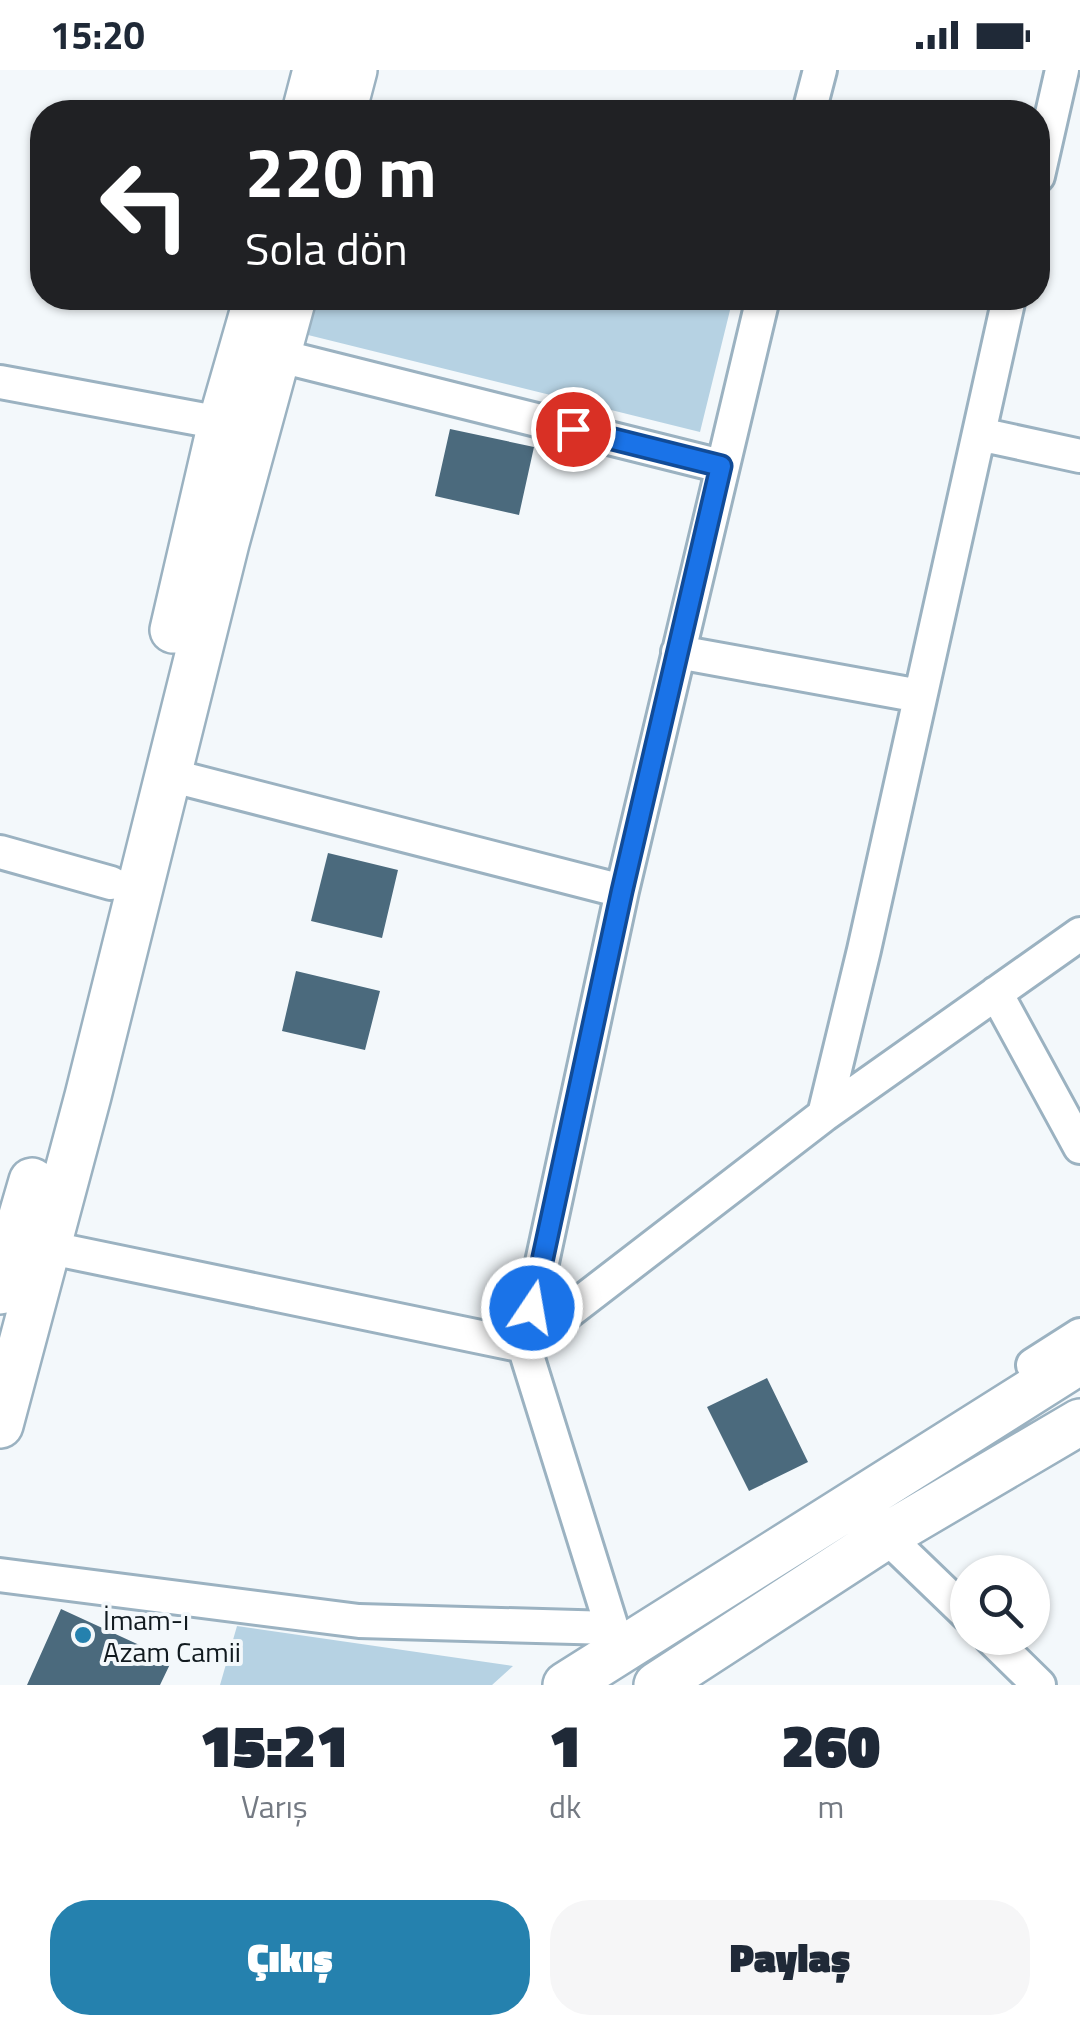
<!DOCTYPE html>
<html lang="tr">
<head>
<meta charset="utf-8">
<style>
  body { margin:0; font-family:"Titillium Web",sans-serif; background:#f6f6f7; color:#1f2937; height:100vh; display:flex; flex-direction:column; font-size:38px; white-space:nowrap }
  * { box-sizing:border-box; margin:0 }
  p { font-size:32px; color:#747a83 }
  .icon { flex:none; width:55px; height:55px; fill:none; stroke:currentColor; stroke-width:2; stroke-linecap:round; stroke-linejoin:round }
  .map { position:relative; height:1615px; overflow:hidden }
  .sheet { display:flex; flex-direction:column; background:#fff; flex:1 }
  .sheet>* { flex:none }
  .top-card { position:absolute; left:30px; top:30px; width:1020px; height:210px; border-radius:40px; box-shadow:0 2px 8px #0004; background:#202124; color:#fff; overflow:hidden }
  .fabs { position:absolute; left:950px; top:1485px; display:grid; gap:20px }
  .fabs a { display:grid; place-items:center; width:100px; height:100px; border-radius:50%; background:#fff; box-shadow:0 2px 8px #0004; font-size:50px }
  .pin { position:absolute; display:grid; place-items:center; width:85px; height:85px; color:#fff; margin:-42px; border:5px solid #fff; border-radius:50%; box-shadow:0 2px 10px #0007 }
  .me { position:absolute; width:110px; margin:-55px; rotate:12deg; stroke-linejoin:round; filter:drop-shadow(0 0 8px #0008) }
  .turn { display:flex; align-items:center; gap:35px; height:210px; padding:0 50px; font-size:45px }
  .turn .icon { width:130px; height:130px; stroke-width:2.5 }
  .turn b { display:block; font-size:70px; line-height:85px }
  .eta { display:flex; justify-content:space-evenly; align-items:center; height:170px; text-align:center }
  .eta b { font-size:60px; font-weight:800; line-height:70px }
  .action { display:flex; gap:20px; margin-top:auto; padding:20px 50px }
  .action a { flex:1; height:115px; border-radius:40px; background:#2581ae; color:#fff; font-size:40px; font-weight:800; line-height:115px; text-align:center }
  .action a+a { background:#f6f6f7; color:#1f2937 }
  .status { display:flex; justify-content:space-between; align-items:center; height:70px; padding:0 50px; background:#fff; direction:ltr }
  .status svg { height:28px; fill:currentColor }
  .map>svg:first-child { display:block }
  .green { fill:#b6d2e3 }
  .building { fill:#4b6a7d }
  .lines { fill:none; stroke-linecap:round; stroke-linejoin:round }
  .street-casing { stroke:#9bb2c1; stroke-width:38 }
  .secondary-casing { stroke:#9bb2c1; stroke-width:50 }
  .street { stroke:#fff; stroke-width:32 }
  .secondary { stroke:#fff; stroke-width:45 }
  .route-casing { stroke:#114b97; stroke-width:25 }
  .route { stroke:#1a73e8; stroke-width:18 }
  .poi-dot { fill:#2581ae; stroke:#f3f8fb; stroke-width:4 }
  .labels { text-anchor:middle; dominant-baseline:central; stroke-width:8; stroke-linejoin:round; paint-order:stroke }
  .poi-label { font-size:28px; fill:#111a1f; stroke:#f3f8fb; text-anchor:start }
</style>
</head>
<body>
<div class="status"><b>15:20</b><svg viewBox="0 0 49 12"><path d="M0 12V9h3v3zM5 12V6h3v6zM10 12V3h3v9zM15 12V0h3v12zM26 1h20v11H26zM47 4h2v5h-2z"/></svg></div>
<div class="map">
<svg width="1080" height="1615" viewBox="0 0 1080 1615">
  <rect width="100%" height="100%" fill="#f3f8fb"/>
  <!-- green -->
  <path class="green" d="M313,228H733L700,362L304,264Z
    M237,1556L513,1596L492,1615H220Z"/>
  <!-- building -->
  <path class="building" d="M450,359L534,377L519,445L435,426Z
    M328,783L398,800L382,868L311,851Z
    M296,901L380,921L365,980L282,961Z
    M767,1308L808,1392L749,1421L707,1337Z
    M61,1539L172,1590L160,1615H27Z"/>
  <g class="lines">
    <!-- street casing -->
    <g class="street-casing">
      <path id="street" d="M809,42L820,0
        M1038,106L1062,0
        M276,285L721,396
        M0,312L221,353
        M979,364L1080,386
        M678,582L920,626
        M169,705L622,821
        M0,782L111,813
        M996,923L1080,1077
        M824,1045L864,880L1009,228
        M46,1177L524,1276L824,1045L1080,864
        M1033,1295L1080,1265
        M886,1466L968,1545
        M0,1505L359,1551L612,1558
        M991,1568L1039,1615
        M623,1579L612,1558L524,1276L622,821L763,228"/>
    </g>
    <!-- secondary casing -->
    <g class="secondary-casing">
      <path id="secondary" d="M305,42L316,0
        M343,42L354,0
        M173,560L221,353L257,228
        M0,1221L32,1111
        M0,1355L88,1026L226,473L293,228
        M566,1615L1080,1291
        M657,1615L886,1466L1080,1352"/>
    </g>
    <!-- street -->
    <use href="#street" class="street"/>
    <!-- secondary -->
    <use href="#secondary" class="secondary"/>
  </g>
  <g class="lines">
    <!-- route casing -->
    <g class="route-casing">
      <path id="route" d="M532,1238L622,821L721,396L573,359"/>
    </g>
    <!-- route -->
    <use href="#route" class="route"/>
  </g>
  <!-- markers -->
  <circle class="poi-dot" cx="83" cy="1565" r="10"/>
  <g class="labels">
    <!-- poi labels -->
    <g class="poi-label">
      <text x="103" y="1549">İmam-ı<tspan x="103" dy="32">Azam Camii</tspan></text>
    </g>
  </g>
</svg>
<div class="fabs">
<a><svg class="icon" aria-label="search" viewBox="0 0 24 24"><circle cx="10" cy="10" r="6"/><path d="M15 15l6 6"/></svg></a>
</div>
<div class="pin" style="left:573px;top:359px;background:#d93025"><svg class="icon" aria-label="arrive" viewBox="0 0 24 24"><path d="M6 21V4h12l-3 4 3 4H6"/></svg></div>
<svg class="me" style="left:532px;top:1238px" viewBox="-20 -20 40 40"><circle r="17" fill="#1a73e8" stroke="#fff" stroke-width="3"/><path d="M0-11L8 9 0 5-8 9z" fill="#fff"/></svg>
<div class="top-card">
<div class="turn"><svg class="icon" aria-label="left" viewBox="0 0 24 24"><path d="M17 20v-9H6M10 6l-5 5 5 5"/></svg><div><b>220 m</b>Sola dön</div></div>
</div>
</div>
<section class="sheet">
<div class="eta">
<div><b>15:21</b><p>Varış</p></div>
<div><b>1</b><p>dk</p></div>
<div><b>260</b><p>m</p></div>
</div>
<div class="action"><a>Çıkış</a><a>Paylaş</a></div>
</section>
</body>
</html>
